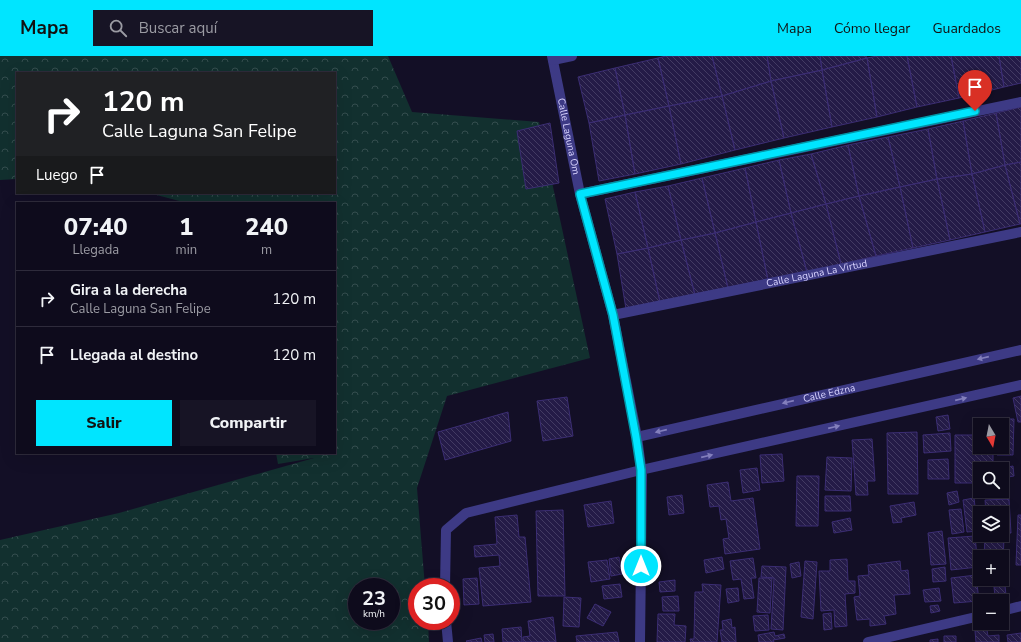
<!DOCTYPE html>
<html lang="es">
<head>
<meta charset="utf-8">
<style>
  body { margin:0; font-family:"Nunito Sans",sans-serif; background:#171425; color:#f1f3f6; height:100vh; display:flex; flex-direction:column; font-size:15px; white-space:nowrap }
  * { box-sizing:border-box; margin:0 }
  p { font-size:13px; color:#9b9ba3 }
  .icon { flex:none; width:22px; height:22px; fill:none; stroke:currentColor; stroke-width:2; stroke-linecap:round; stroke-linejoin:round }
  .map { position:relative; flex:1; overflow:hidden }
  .drawer { position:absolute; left:16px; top:146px; width:320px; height:252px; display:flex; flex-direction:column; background:#0e0b1c; border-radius:0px; box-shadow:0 4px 16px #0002,0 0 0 1px #2e2b3b }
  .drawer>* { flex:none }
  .banner { position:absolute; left:16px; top:16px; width:320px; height:122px; border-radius:0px; box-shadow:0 4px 16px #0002,0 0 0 1px #2e2b3b; background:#202124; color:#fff; overflow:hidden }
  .needle { width:26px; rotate:170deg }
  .tools { position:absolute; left:973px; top:362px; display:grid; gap:8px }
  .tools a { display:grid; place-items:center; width:36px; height:36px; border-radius:0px; background:#0e0b1c; box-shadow:0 4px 16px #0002,0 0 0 1px #2e2b3b; font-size:20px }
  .speed { position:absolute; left:348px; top:522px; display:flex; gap:8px; font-size:20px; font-weight:700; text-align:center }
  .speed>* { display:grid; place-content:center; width:52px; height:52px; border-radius:50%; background:#0e0b1c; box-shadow:0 4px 16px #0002,0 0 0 1px #2e2b3b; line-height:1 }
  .speed small { font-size:10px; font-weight:400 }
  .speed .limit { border:6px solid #d22; background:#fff; color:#111 }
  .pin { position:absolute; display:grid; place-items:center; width:34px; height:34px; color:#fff; margin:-41px -17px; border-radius:50% 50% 50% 0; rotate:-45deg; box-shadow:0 0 4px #0007 }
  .pin .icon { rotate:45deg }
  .me { position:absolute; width:44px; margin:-22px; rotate:0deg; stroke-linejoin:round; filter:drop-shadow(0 0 3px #0008) }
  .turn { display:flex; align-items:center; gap:14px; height:84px; padding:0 20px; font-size:18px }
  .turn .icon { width:52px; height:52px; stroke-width:2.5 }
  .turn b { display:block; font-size:28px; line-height:34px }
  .then { display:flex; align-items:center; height:38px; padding:0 20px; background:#0003; gap:8px; font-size:15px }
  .eta { display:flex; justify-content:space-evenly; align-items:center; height:68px; text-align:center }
  .eta b { font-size:24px; font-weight:800; line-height:28px }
  .cta { display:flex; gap:8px; margin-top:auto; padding:8px 20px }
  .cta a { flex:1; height:46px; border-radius:0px; background:#00e5ff; color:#111; font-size:16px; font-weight:800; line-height:46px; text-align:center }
  .cta a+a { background:#171425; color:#f1f3f6 }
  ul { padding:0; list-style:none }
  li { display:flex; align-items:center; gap:12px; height:56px; padding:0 20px; border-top:1px solid #2e2b3b }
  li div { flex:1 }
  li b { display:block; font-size:15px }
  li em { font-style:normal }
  header { display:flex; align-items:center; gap:24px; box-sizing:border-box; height:56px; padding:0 20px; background:#00e5ff; color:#111 }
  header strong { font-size:19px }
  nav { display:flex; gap:22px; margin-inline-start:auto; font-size:14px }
  .search { width:280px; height:36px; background:#171425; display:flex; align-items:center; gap:10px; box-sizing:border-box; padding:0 14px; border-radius:0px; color:#9b9ba3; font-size:15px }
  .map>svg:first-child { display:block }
  .forest { fill:url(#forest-crowns); fill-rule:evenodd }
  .building { fill:url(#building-back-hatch); stroke:#3b2d73 }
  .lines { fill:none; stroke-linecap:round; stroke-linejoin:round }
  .street { stroke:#3d3a85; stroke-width:10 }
  .oneway { fill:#837fbc }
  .route-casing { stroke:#0095a6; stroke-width:10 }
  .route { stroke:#00e5ff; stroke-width:7 }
  .labels { text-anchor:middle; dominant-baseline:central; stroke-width:4; stroke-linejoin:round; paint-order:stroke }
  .street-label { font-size:10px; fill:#d9d4ff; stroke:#130f26 }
</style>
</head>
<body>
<header>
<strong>Mapa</strong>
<div class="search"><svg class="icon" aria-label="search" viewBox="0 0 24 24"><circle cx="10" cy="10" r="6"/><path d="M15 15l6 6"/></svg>Buscar aquí</div>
<nav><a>Mapa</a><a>Cómo llegar</a><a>Guardados</a></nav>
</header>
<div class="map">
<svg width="1021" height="586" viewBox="0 0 1021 586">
  <defs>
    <pattern id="forest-crowns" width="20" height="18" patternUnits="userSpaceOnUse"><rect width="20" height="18" fill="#12302f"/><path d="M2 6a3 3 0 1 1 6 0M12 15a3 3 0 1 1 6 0" fill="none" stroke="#344d4e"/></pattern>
    <pattern id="building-back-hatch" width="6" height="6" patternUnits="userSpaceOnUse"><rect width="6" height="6" fill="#241b47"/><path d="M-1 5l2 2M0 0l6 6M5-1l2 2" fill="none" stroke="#433b63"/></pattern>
  </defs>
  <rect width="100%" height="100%" fill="#130f26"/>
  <!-- forest -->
  <path class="forest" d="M0,0H388L412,56L539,66L590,302L447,340L417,432L425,531H417V565H428L429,586H0V484L119,457L314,402L278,408L276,397H335V147H187L149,137H335V17H17V123L0,124ZM357,531H391V565H357Z"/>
  <!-- building -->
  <path class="building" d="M666,0H712L722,40L669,50L658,2Z
    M712,0H767L771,25L722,40Z
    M767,0H820L822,14L771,25Z
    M820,0H866L867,2L822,14Z
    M877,0H907L917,51L877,61L867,2Z
    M907,0H951L959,42L917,51Z
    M951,0H999L1004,31L959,42Z
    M999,0H1021V27L1004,31Z
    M658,2L669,50L625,59L615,12Z
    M867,2L877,61L832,71L822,14Z
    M615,12L625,59L589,67L578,21Z
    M822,14L832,71L784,82L771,25Z
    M771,25L784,82L735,94L722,40Z
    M722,40L735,94L681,108L669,50Z
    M669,50L681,108L635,118L625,59Z
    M1021,51V106L1005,109L996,57Z
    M996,57L1005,109L972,118L963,65Z
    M625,59L635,118L599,125L589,67Z
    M963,65L972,118L937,123L928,73Z
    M550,67L559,127L526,133L517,75Z
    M928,73L937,123L900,131L888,81Z
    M888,81L900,131L859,140L848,89Z
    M848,89L859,140L826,148L811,98Z
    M811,98L826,148L791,157L779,104Z
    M779,104L791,157L756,166L745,112Z
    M1021,106V168H1020L1005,109Z
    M1005,109L1020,168L985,176L972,118Z
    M745,112L756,166L715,177L702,122Z
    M972,118L985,176L950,184L937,123Z
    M702,122L715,177L681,184L668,130Z
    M937,123L950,184L913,192L900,131Z
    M668,130L681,184L648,192L635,136Z
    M900,131L913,192L876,200L859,140Z
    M635,136L648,192L617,198L605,143Z
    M859,140L876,200L841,208L826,148Z
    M826,148L841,208L807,216L791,157Z
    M791,157L807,216L768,224L756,166Z
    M756,166L768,224L728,232L715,177Z
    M715,177L728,232L695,239L681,184Z
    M681,184L695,239L660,246L648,192Z
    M648,192L660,246L626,253L617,198Z
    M1021,340V366H1018L1013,342Z
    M567,341L573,380L543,385L537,345Z
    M508,356L511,385L445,404L438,376Z
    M948,359L950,373L938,375L936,361Z
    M998,363H1014L1013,399H997V391H1002V369H998Z
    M917,376L918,438H888L887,377Z
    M950,377L951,395L924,397L923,379Z
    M955,379H980L981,398H993V411L979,412V427H955Z
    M872,383L875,425H867L868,439H856L852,384Z
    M782,398L784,425L762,427L760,399Z
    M827,401L852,402L851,435L825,434Z
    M948,403L949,423H928V404Z
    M1013,410L1014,420L1002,422V413H997Z
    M757,412L760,434L743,437L740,414Z
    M797,420H819L818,470H796Z
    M728,426L731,445L753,442L760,493L725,498L723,483L729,482L726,463L721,464L719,450L710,451L707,429Z
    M957,435L959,446L949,449L947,437Z
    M984,435H993V438L985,439Z
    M682,439L684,457L669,459L667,441Z
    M825,440H850L851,455H825Z
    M974,442L978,475L967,476L963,444Z
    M1009,443L1011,477L1002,478V457H986L985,444Z
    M611,445L614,467L588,471L584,449Z
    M914,446L916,459L901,462L902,466L893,467L890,450Z
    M961,453L964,476L952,478L949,454Z
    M563,454L565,540H538L536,455Z
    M517,459L519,481H525L531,546L483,550L479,512L500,510L499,499L475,501L474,490L497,488L495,461Z
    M1018,459H1021V509H1016Z
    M850,462L852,474L834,477L832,466Z
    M942,475L946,508L931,509L928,477Z
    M975,480L978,511L951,514L948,482Z
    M985,481L1004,482L1003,505L1002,501H984Z
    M619,501L622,518L611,520L609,503Z
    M722,501L724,513L706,517L704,504Z
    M753,502L756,522H751L754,542L744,543L741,523L733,524L730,505Z
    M847,503L848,525H855V537L845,538L847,570L835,571L834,554L821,555L819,515H830V504Z
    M607,504L610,523L591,526L588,506Z
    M805,505L817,506L813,563L801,561Z
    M900,505L901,515L908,514L910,538L894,539L896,558L884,560L886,568L870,570V563L857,564L854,541L860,540L858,520L869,519L868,509Z
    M799,506L801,520L792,522L790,508Z
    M762,510L786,511L783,574L771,573L774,522L761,521Z
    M945,511L946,525L933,526L932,513Z
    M976,519L979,545L954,547L951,522Z
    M477,522L479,548L464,549L463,523Z
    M759,522H772L770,557L757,556Z
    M985,523H993L992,526H985Z
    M675,524V535L660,536L659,526Z
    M620,528L622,541L604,543L602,530Z
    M702,528L721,529L717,586H691L690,583H694L695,536H703Z
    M1005,530L1006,539L995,540L994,531Z
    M738,532L739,545L728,547L726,533Z
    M939,532L941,545L925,546L923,534Z
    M678,540L679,555H663L662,541Z
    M564,541L581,542L579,571L563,570Z
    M595,548L611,556L603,570L587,562Z
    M938,549L940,555L931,557L930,550Z
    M831,557L832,573L824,574L823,558Z
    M658,558H675L674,569L686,570L685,586H657Z
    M768,559L769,574L755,575L753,560Z
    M553,561L556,586H523V581L530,580L528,565Z
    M731,563L732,572L735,571L736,586H722L720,574H723L722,565Z
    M521,571L522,586H503L502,573Z
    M987,574L988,580L999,579V586H976L975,575Z
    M617,576L619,586H577L576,580Z
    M774,576L775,580L784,578L785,582L773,584L774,586H759L758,579Z
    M1021,577V586H1008L1007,579Z
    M493,578L494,586H485L484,579Z
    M944,580H956V586H944Z
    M481,582L482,586H467L466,585Z
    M938,583V586H930V584Z"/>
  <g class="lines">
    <!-- street -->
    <g class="street">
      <path id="s1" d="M552,0L580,138L613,259L637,381L642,419L640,586"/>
      <path d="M553,4L572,0"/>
      <path d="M580,138L1021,46"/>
      <path id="s2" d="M613,259L1021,176"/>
      <path id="s3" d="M637,381L1021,294"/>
      <path d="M445,531L446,474L466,457L641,414L1021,329"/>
      <path d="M1002,555L1021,550"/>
      <path d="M446,565L448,586"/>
      <path d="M868,586L980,560"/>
    </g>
  </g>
  <!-- one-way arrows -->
  <defs><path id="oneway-solid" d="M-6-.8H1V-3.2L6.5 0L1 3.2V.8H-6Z"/></defs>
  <g class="oneway">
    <use href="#oneway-solid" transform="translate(983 302) rotate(167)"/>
    <use href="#oneway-solid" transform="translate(961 343) rotate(-13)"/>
    <use href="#oneway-solid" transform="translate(788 346) rotate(167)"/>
    <use href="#oneway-solid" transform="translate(834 371) rotate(-13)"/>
    <use href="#oneway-solid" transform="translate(661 375) rotate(167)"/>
    <use href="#oneway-solid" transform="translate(707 400) rotate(-13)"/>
  </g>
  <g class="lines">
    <!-- route casing -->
    <g class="route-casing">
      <path id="route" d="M641,510V414L636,381L613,259L580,138L975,55"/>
    </g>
    <!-- route -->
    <use href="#route" class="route"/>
  </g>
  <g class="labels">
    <!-- street labels -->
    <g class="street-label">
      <text stroke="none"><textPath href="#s1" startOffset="82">Calle Laguna Om</textPath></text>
      <text stroke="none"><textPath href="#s2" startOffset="208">Calle Laguna La Virtud</textPath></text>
      <text stroke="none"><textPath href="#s3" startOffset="197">Calle Edzna</textPath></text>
    </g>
  </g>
</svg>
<div class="tools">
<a><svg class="needle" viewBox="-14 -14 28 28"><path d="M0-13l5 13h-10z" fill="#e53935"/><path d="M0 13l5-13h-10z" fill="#9b9ba3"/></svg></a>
<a><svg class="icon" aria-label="search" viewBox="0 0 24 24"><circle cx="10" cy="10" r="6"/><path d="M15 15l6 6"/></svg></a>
<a><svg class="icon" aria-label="layers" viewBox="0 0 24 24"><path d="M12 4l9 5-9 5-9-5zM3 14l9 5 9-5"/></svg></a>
<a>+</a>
<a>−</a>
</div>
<div class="speed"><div>23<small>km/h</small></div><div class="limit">30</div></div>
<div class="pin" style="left:975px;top:55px;background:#d93025"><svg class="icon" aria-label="arrive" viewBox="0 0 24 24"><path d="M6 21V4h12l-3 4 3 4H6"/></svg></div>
<svg class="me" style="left:641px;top:510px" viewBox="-20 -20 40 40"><circle r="17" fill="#00e5ff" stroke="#fff" stroke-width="3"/><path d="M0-11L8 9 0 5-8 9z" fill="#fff"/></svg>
<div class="banner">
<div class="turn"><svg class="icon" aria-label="right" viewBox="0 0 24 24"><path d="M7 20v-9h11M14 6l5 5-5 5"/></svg><div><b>120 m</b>Calle Laguna San Felipe</div></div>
<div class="then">Luego<svg class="icon" aria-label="arrive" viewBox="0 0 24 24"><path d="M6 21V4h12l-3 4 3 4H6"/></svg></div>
</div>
<section class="drawer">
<div class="eta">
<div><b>07:40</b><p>Llegada</p></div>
<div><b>1</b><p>min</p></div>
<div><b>240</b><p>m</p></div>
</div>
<ul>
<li><svg class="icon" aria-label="right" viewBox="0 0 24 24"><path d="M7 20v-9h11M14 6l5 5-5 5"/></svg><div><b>Gira a la derecha</b><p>Calle Laguna San Felipe</p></div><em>120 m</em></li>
<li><svg class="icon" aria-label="arrive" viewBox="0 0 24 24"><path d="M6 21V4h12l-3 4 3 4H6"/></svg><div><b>Llegada al destino</b></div><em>120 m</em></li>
</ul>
<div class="cta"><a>Salir</a><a>Compartir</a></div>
</section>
</div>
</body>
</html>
